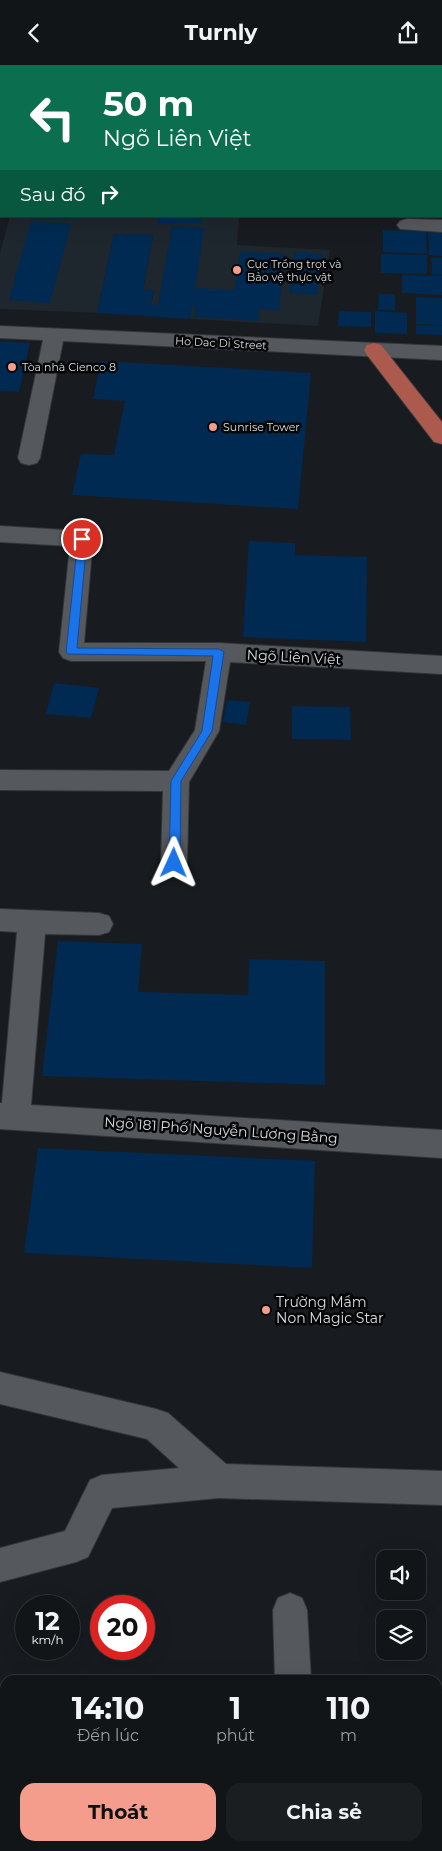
<!DOCTYPE html>
<html lang="vi">
<head>
<meta charset="utf-8">
<style>
  body { margin:0; font-family:Montserrat,sans-serif; background:#1b1e21; color:#f1f3f6; height:100vh; display:flex; flex-direction:column; font-size:19px; white-space:nowrap }
  * { box-sizing:border-box; margin:0 }
  p { font-size:16px; color:#9c9fa2 }
  .icon { flex:none; width:28px; height:28px; fill:none; stroke:currentColor; stroke-width:2; stroke-linecap:round; stroke-linejoin:round }
  .map { position:relative; flex:1; overflow:hidden }
  .side { position:absolute; left:0px; top:1610px; width:442px; height:176px; display:flex; flex-direction:column; background:#121518; border-radius:15px 15px 0 0; box-shadow:0 5px 20px #0002,0 0 0 1px #313437 }
  .side>* { flex:none }
  .top-card { position:absolute; left:0px; top:0px; width:442px; height:152px; box-shadow:0 5px 20px #0002,0 0 0 1px #313437; background:#0b6e4f; color:#fff; overflow:hidden }
  .buttons { position:absolute; left:376px; top:1485px; display:grid; gap:10px }
  .buttons a { display:grid; place-items:center; width:50px; height:50px; border-radius:10px; background:#121518; box-shadow:0 5px 20px #0002,0 0 0 1px #313437; font-size:25px }
  .speed { position:absolute; left:15px; top:1530px; display:flex; gap:10px; font-size:25px; font-weight:700; text-align:center }
  .speed>* { display:grid; place-content:center; width:65px; height:65px; border-radius:50%; background:#121518; box-shadow:0 5px 20px #0002,0 0 0 1px #313437; line-height:1 }
  .speed small { font-size:12px; font-weight:400 }
  .speed .limit { border:8px solid #d22; background:#fff; color:#111 }
  .pin { position:absolute; display:grid; place-items:center; width:42px; height:42px; color:#fff; margin:-21px; border:2px solid #fff; border-radius:50%; box-shadow:0 1px 5px #0007 }
  .me { position:absolute; width:55px; margin:-28px; rotate:1deg; stroke-linejoin:round; filter:drop-shadow(0 0 4px #0008) }
  .turn { display:flex; align-items:center; gap:18px; height:105px; padding:0 20px; font-size:22px }
  .turn .icon { width:65px; height:65px; stroke-width:2.5 }
  .turn b { display:block; font-size:35px; line-height:42px }
  .then { display:flex; align-items:center; height:48px; padding:0 20px; background:#0003; gap:10px; font-size:19px }
  .eta { display:flex; justify-content:space-evenly; align-items:center; height:85px; text-align:center }
  .eta b { font-size:30px; font-weight:700; line-height:35px }
  .button { display:flex; gap:10px; margin-top:auto; padding:10px 20px }
  .button a { flex:1; height:58px; border-radius:15px; background:#f49d8c; color:#111; font-size:20px; font-weight:700; line-height:58px; text-align:center }
  .button a+a { background:#1b1e21; color:#f1f3f6 }
  header { display:flex; justify-content:space-between; align-items:center; height:65px; padding:0 20px; background:#121518; font-size:22px; font-weight:700 }
  .map>svg:first-child { display:block }
  .built { fill:#1e262e }
  .building { fill:#002a52 }
  .lines { fill:none; stroke-linecap:round; stroke-linejoin:round }
  .minor-casing { stroke:#333638; stroke-width:2 }
  .major-casing { stroke:#333638; stroke-width:2 }
  .minor { fill:#55595e; fill-rule:evenodd }
  .major { fill:#ad5a4e; fill-rule:evenodd }
  .route { fill:#1a73e8; stroke:#114b97 }
  .poi-dot { fill:#f49d8c; stroke:#050608; stroke-width:2 }
  .labels { text-anchor:middle; dominant-baseline:central; stroke-width:5; stroke-linejoin:round; paint-order:stroke }
  .far-poi-label { font-size:11px; fill:#dadddf; stroke:#050608; text-anchor:start }
  .far-street-label { font-size:11px; fill:#dadddf; stroke:#050608 }
  .street-label { font-size:14px; fill:#dadddf; stroke:#050608 }
  .poi-label { font-size:14px; fill:#dadddf; stroke:#050608; text-anchor:start }
</style>
</head>
<body>
<header><svg class="icon" aria-label="back" viewBox="0 0 24 24"><path d="M15 5l-7 7 7 7"/></svg>Turnly<svg class="icon" aria-label="share" viewBox="0 0 24 24"><path d="M12 15V3M7 8l5-5 5 5M5 13v7h14v-7"/></svg></header>
<div class="map">
<svg width="442" height="1786" viewBox="0 0 442 1786">
  <rect width="100%" height="100%" fill="#181c20"/>
  <!-- built -->
  <path class="built" d="M10,151H239L237,180L330,185L318,261L190,254L191,242L151,240L154,226L143,225L153,170L114,169L97,248L0,244V188Z"/>
  <!-- building -->
  <path class="building" d="M37,151H70L69,154L37,153Z
    M158,151H201V159L157,158Z
    M31,156L71,159L50,238L9,235Z
    M172,161L204,163L195,223L235,225L240,187L285,189L279,245L259,244L258,256L194,252L196,242H192L190,254L97,248L114,169L153,170L143,225H154L151,240H158Z
    M383,165L426,166L427,189L383,187Z
    M428,166L442,167V191L429,190Z
    M295,187L322,189L317,230L289,228Z
    M381,189L427,190V209L381,208Z
    M431,193H442V210L432,209Z
    M402,210L442,211V230L402,228Z
    M379,229H395V245H378Z
    M416,232L442,233V260L416,259Z
    M339,246L371,247V262L338,261Z
    M375,246L407,248V269L375,268Z
    M416,260L442,261V270L416,269Z
    M0,276L30,278L19,327L0,326Z
    M101,296L311,308L298,444L72,430L81,389L114,390L125,336L93,334Z
    M249,476L295,478V490L367,492L366,577L243,572Z
    M54,618L99,623L91,653L46,649Z
    M227,635L250,637L246,660L223,657Z
    M292,641L350,642L351,675L292,674Z
    M58,876L142,879L138,927L248,930L249,894L325,896V1020L42,1011Z
    M38,1083L315,1096L312,1203L24,1188Z"/>
  <g class="lines">
    <!-- minor casing -->
    <g class="minor-casing">
      <path id="minor" d="M24,0H42V1H25Z
        M71,0H89V1H72Z
        M267,0H285V1H268Z
        M442,0V10H441V1H435Z
        M441,54H442V64H441Z
        M441,88H442V100H441Z
        M1,119V135L0,136V120Z
        M407,154L442,155V167L400,164L397,160L400,156Z
        M0,261L442,281V295L63,276L40,393L37,398L29,400L21,398L18,393L43,275L0,273Z
        M0,461L82,466L90,468L93,474L84,578H219L442,591V609L230,597L219,666L189,717L187,798L183,806L174,809L165,806L161,798L163,726L0,725V705L169,706L195,665L206,596H71L63,593L59,587L70,481L0,477Z
        M0,844L99,848L109,851L113,859L109,867L99,870L45,869L31,1040L442,1065V1093L0,1064V1038H2L17,867L0,866Z
        M0,1307L156,1344L168,1348L226,1399L442,1406V1440L219,1433L112,1443L88,1492L76,1497L0,1517V1483L65,1466L90,1415L102,1410L179,1403L147,1374L0,1339Z
        M290,1528L302,1533L307,1545L311,1615H275L273,1545L278,1533Z
        M82,1781H120L119,1786H81Z
        M281,1781H319L320,1786H282Z"/>
    </g>
    <!-- major casing -->
    <g class="major-casing">
      <path id="major" d="M374,278L381,280L442,357V379L434,377L367,290L364,285L367,280Z"/>
    </g>
    <!-- minor -->
    <use href="#minor" class="minor"/>
    <!-- major -->
    <use href="#major" class="major"/>
  </g>
  <!-- route -->
  <path class="route" d="M82,471L87,474L77,583L219,584L224,587L212,666L181,716L180,798L174,802L169,798L171,716L202,666L213,591L68,589L66,587L78,474Z"/>
  <!-- markers -->
  <g class="poi-dot">
    <circle cx="237" cy="205" r="5"/>
    <circle cx="12" cy="302" r="5"/>
    <circle cx="213" cy="362" r="5"/>
    <circle cx="266" cy="1245" r="5"/>
  </g>
  <g class="labels">
    <!-- far-poi labels -->
    <g class="far-poi-label">
      <text x="247" y="199">Cục Trồng trọt và<tspan x="247" dy="13">Bảo vệ thực vật</tspan></text>
      <text x="22" y="302">Tòa nhà Cienco 8</text>
      <text x="223" y="362">Sunrise Tower</text>
    </g>
    <!-- far-street labels -->
    <g class="far-street-label">
      <text transform="translate(221 278) rotate(3)">Ho Dac Di Street</text>
    </g>
    <!-- street labels -->
    <g class="street-label">
      <text transform="translate(294 592) rotate(3)">Ngõ Liên Việt</text>
      <text transform="translate(221 1065) rotate(4)">Ngõ 181 Phố Nguyễn Lương Bằng</text>
    </g>
    <!-- poi labels -->
    <g class="poi-label">
      <text x="276" y="1237">Trường Mầm<tspan x="276" dy="16">Non Magic Star</tspan></text>
    </g>
  </g>
</svg>
<div class="buttons">
<a><svg class="icon" aria-label="sound" viewBox="0 0 24 24"><path d="M4 9h4l5-4v14l-5-4H4zM17 9q2 3 0 6"/></svg></a>
<a><svg class="icon" aria-label="layers" viewBox="0 0 24 24"><path d="M12 4l9 5-9 5-9-5zM3 14l9 5 9-5"/></svg></a>
</div>
<div class="speed"><div>12<small>km/h</small></div><div class="limit">20</div></div>
<div class="pin" style="left:82px;top:474px;background:#d93025"><svg class="icon" aria-label="arrive" viewBox="0 0 24 24"><path d="M6 21V4h12l-3 4 3 4H6"/></svg></div>
<svg class="me" style="left:174px;top:798px" viewBox="-20 -20 40 40"><path d="M0-17L14 15 0 8-14 15z" fill="#1a73e8" stroke="#fff" stroke-width="4"/></svg>
<div class="top-card">
<div class="turn"><svg class="icon" aria-label="left" viewBox="0 0 24 24"><path d="M17 20v-9H6M10 6l-5 5 5 5"/></svg><div><b>50 m</b>Ngõ Liên Việt</div></div>
<div class="then">Sau đó<svg class="icon" aria-label="right" viewBox="0 0 24 24"><path d="M7 20v-9h11M14 6l5 5-5 5"/></svg></div>
</div>
<section class="side">
<div class="eta">
<div><b>14:10</b><p>Đến lúc</p></div>
<div><b>1</b><p>phút</p></div>
<div><b>110</b><p>m</p></div>
</div>
<div class="button"><a>Thoát</a><a>Chia sẻ</a></div>
</section>
</div>
</body>
</html>
